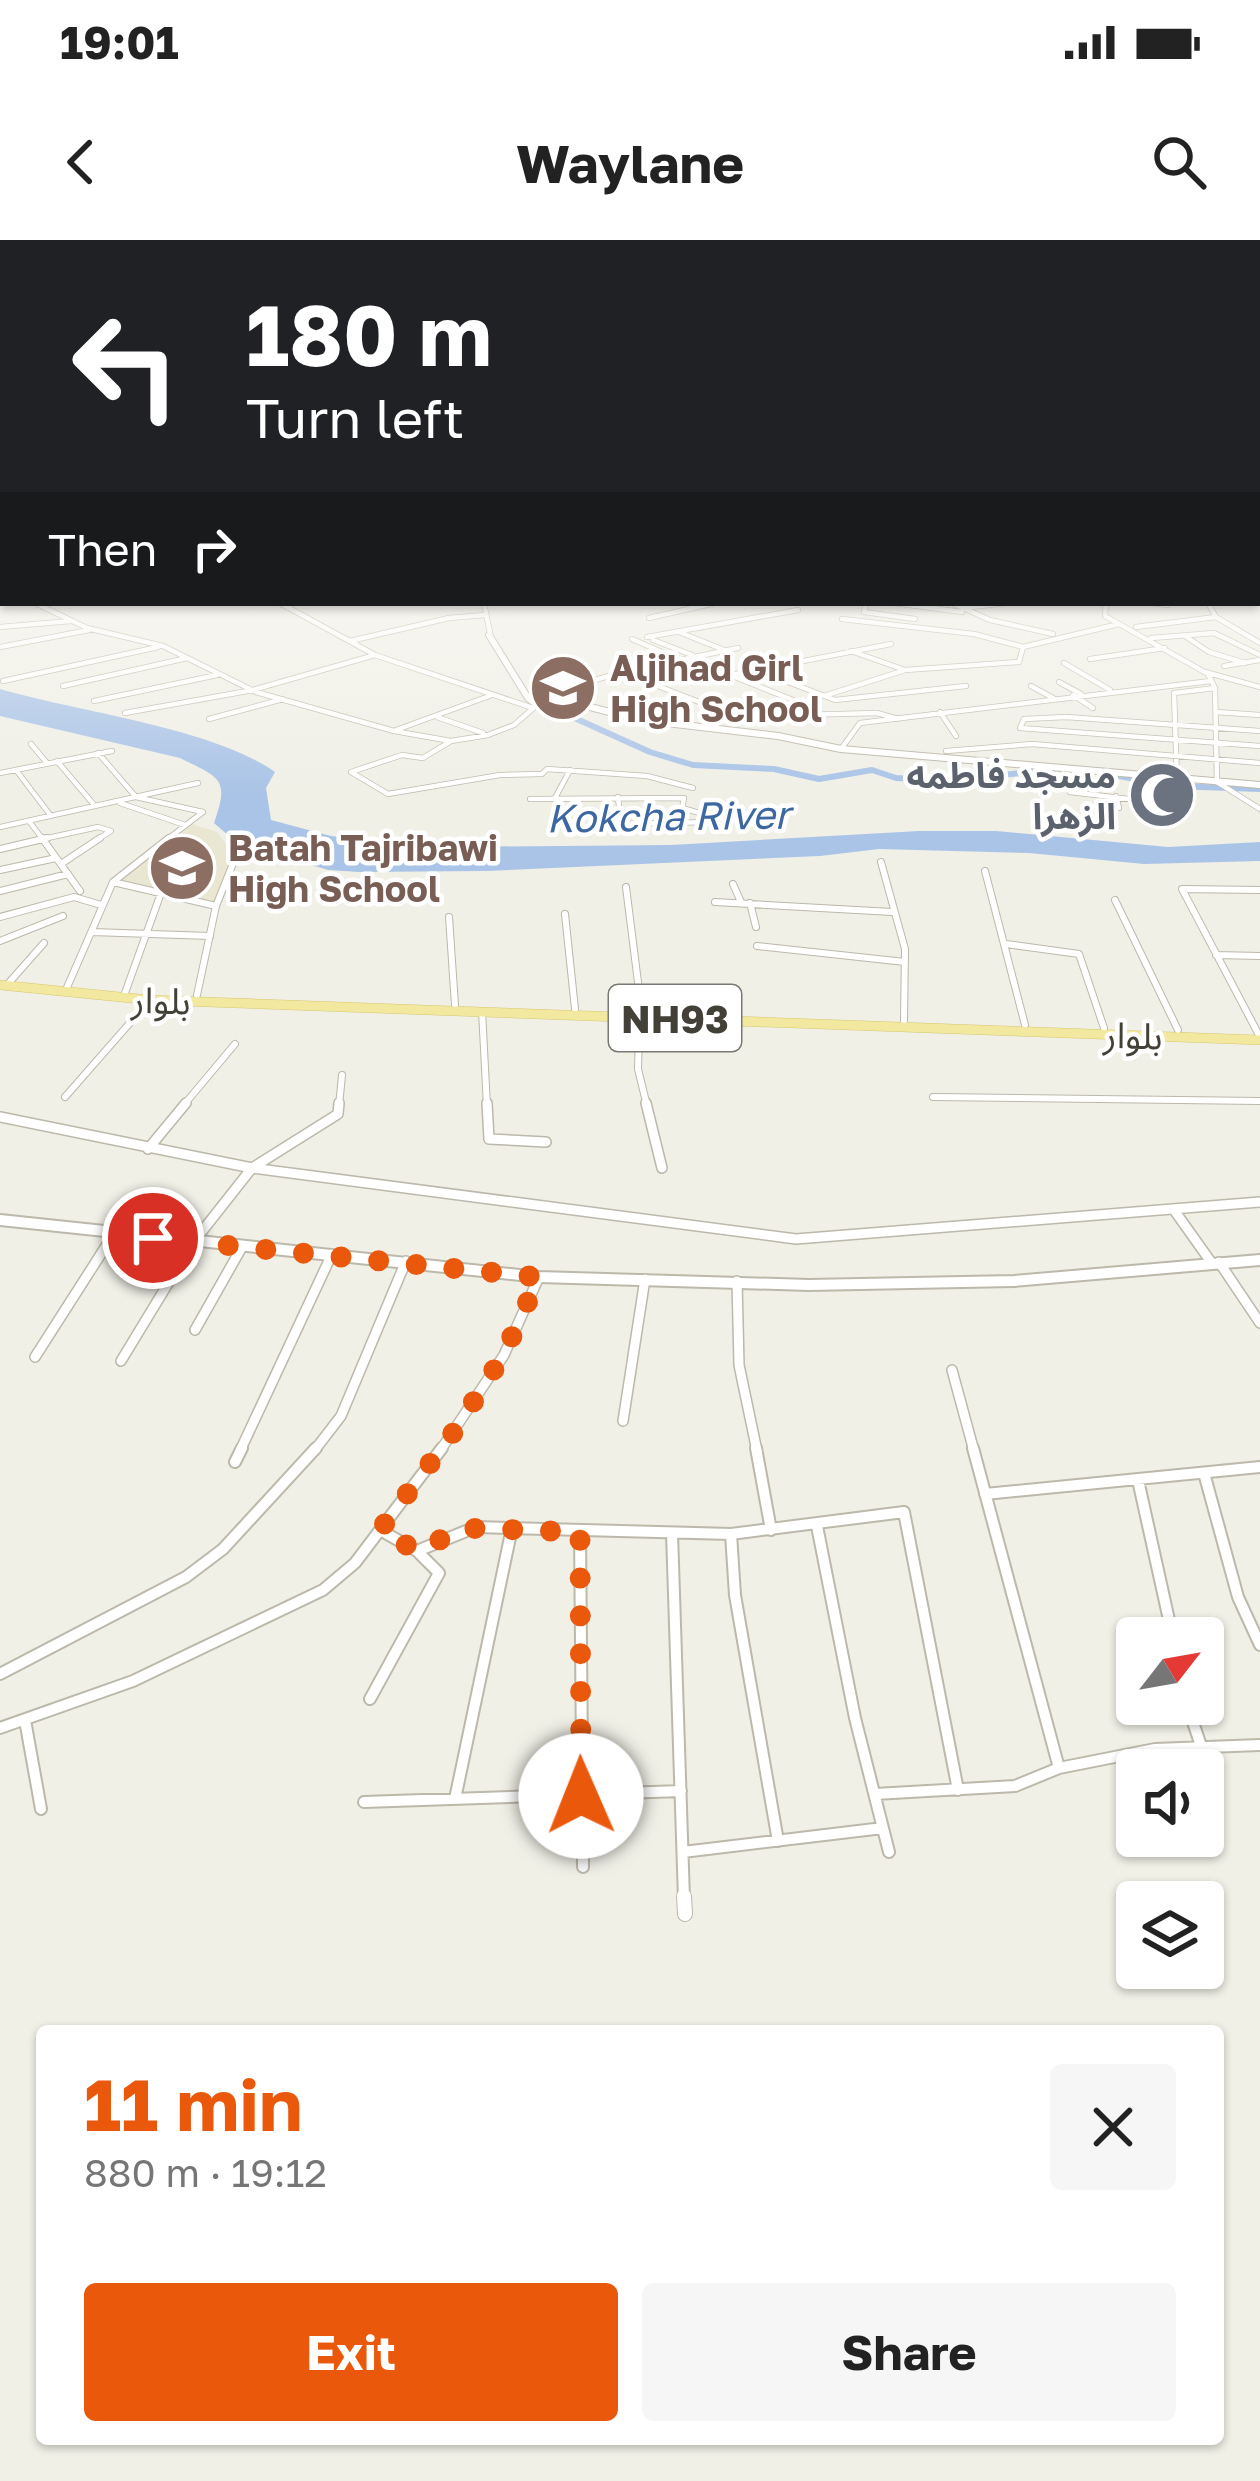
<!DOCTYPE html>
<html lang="en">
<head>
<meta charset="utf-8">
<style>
  body { margin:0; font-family:"Golos Text","Noto Sans Arabic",sans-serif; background:#f6f6f6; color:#222; height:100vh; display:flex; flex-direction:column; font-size:45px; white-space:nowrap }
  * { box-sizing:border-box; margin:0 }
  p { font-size:39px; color:#767676 }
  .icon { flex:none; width:66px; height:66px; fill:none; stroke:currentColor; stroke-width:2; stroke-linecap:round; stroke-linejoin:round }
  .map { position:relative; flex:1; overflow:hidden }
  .drawer { position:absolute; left:36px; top:1785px; width:1188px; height:420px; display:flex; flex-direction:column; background:#fff; border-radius:12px; box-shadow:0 3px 9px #0004 }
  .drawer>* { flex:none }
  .guide { position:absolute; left:0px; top:0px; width:1260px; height:366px; box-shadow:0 3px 9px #0004; background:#202124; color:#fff; overflow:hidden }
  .needle { width:78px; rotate:59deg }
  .buttons { position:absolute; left:1116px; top:1377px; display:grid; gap:24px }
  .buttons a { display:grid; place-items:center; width:108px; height:108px; border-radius:12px; background:#fff; box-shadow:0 3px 9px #0004; font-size:60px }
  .pin { position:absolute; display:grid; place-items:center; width:102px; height:102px; color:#fff; margin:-51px; border:6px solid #fff; border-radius:50%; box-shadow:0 3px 12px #0007 }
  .me { position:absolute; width:132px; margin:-66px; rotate:359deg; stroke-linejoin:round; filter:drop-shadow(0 0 9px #0008) }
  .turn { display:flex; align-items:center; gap:42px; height:252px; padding:0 48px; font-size:54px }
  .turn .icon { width:156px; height:156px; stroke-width:2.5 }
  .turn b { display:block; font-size:84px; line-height:102px }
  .then { display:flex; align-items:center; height:114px; padding:0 48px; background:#0003; gap:24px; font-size:45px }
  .round { display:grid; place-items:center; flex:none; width:126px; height:126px; border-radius:12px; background:#f6f6f6 }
  .head { display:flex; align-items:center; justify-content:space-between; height:204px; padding:0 48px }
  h1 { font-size:72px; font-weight:700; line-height:90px; color:#ea580c }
  .button { display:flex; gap:24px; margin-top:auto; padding:24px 48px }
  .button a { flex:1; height:138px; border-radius:12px; background:#ea580c; color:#fff; font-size:48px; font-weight:700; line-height:138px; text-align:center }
  .button a+a { background:#f6f6f6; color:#222 }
  .status { display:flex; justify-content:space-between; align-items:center; height:84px; padding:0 60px; background:#fff; direction:ltr }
  .status svg { height:33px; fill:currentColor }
  header { display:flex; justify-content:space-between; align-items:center; height:156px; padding:0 48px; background:#fff; font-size:54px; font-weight:700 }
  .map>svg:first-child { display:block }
  .education { fill:#e9e6d2 }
  .water { fill:#aac4e7 }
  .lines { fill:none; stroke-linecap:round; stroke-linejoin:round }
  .canal { stroke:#aac4e7; stroke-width:6 }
  .minor-far4-casing { stroke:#bcb8aa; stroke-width:6 }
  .minor-far3-casing { stroke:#bcb8aa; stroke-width:8 }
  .minor-far2-casing { stroke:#bcb8aa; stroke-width:12 }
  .minor-far1-casing { stroke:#bcb8aa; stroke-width:14 }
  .minor-casing { stroke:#bcb8aa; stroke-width:16 }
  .tertiary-far2-casing { stroke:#bcb8aa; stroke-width:6 }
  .tertiary-far1-casing { stroke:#bcb8aa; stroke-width:8 }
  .tertiary-casing { stroke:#bcb8aa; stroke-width:14 }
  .primary-casing { stroke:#d5c871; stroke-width:10 }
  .minor-far4 { stroke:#fff; stroke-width:4.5 }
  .minor-far3 { stroke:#fff; stroke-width:6 }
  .minor-far2 { stroke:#fff; stroke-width:9 }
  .minor-far1 { stroke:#fff; stroke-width:10 }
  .minor { stroke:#fff; stroke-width:14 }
  .tertiary-far2 { stroke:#fff; stroke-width:4.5 }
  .tertiary-far1 { stroke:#fff; stroke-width:6 }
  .tertiary { stroke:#fff; stroke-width:10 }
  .primary { stroke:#f2e89f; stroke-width:9 }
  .route { stroke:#ea580c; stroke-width:21; stroke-dasharray:0 37.8 }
  .labels { text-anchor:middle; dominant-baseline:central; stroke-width:9; stroke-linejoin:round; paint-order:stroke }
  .far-education-label { font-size:36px; font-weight:bold; fill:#785e54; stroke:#fff; text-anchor:start }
  .far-worship-label { font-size:36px; font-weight:bold; fill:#5b616d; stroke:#fff; text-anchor:end }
  .far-street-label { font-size:36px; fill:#434037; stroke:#fff }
  .far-water-label { font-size:39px; font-style:italic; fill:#3c67a3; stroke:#fff }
  .shield { fill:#fff; stroke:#7b7973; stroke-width:3 }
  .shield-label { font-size:39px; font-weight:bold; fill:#434037 }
</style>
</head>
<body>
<div class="status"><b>19:01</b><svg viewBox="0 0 49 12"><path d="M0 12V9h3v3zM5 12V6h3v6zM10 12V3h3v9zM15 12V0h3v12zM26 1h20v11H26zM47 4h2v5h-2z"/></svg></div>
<header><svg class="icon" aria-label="back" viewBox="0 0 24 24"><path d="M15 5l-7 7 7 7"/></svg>Waylane<svg class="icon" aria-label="search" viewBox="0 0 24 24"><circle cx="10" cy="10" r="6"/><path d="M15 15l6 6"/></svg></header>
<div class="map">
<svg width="1260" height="2241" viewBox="0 0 1260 2241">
  <rect width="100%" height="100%" fill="#f1f0e7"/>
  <!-- education -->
  <path class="education" d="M191,584L217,592L233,614L215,664L118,641Z"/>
  <!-- water -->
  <path class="water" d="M0,449C79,472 213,488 275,532L266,548L271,580L331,596L436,607L671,605L919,591H996L1168,607L1260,602V621L1144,624L1029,613L879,609L820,616L487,631L359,632L328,630L237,603L214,583C230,538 220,538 180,518L0,476Z"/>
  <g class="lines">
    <!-- canal -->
    <path class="canal" d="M559,471L650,512L693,525L774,529L819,539L872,530L896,538L950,541L1054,529
      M1103,533L1172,546L1260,549"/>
    <!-- minor-far4 casing -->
    <g class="minor-far4-casing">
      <path id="minor-far4" d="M35,363L87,388L163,406L256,452L394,491L451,501L488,495L514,485L537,465
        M280,363L375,415L533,468
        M866,363L864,372L915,379
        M894,363L962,372
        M952,363L990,380L1053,394
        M1106,363L1105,376L1208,434L1215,448L1217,542L1260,569
        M1153,363L1168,365
        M1208,363L1216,377L1260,403
        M963,368L1006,363
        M649,378L715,363
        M842,379L974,394L1023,407L1119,384
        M0,387L71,381
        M1136,387L1216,377
        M679,392L724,410
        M1185,396L1209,412L1245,423
        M647,397L798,370
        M1151,398L1214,393L1260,415
        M632,399L678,419
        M653,400L692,415
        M350,401L449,378L485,375
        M0,407L89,390
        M851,411L905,430L1019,422L1023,407
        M1090,419L1165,408
        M1064,423L1110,450
        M1224,426L1260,420
        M757,430L835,460L966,446
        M622,432L738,408
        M1205,432L1260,447
        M735,437L808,466
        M705,440L891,404
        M3,441L158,407
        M1059,442L1081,454
        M63,446L187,418
        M1031,446L1053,458
        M1073,455L1093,468
        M824,456L905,430
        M94,461L217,435
        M571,467L569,459L591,451L585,443L622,432L712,467L759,476L877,473L898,479
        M940,472L956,496
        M1216,472L1260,475
        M125,473L253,450L375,415
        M437,477L483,493
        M209,479L283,459
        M1020,488L1024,479L1066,477L1260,491
        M1020,488L1260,506
        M396,490L492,455
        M451,501L423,518L402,515L351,532L388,554L500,535L542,534L547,529L647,536L693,548
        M31,504L47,523
        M841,509L860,483L1211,441
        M946,511L1032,504L1260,523
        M98,513L136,557L203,572
        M57,521L95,566
        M16,530L51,576
        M0,533L112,511
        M1070,552L1187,566
        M618,557L620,576L615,584L714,582
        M1143,557L1177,539L1174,453L1215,448
        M555,558L570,530
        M530,559L684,558L682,568L731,582
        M120,563L185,585
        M1108,568H1119L1116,556
        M29,581L44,601
        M0,587L198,543
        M34,601L98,587L111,591L95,601
        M165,601L203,572"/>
    </g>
    <!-- minor-far3 casing -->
    <g class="minor-far3-casing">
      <path id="minor-far3" d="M42,598L80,651
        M0,609L47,598
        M881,622L905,709L904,781
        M61,624L100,598
        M0,630L56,618
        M985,631L1025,785
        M113,642L216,666
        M733,644L741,662
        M626,647L640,758L638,829L647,866
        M1260,650L1182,649L1260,797
        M0,651L68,634
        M1115,660L1178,790
        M715,662L892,672
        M750,663L756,687
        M565,674L575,769
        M0,677L74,657L101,665
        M449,677L455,765
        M92,692L210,696
        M0,701L63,676
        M1006,704L1079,714L1104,788
        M757,706L905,722
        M1216,715L1260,716
        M6,746L44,703
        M65,752L113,642L169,598
        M125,753L161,653
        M197,755L216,666L234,621
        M482,771L487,866
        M65,857L150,760
        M933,857L1260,861
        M183,866L235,804
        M339,866L342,835"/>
    </g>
    <!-- minor-far2 casing -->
    <g class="minor-far2-casing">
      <path id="minor-far2" d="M487,863L489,899L546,902
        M646,863L662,928
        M0,877L252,928L796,999L1260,962
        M148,909L186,863
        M1174,970L1211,1022
        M1219,1022L1260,1083
        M737,1041L739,1125L757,1211
        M195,1090L242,1007
        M35,1117L115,992
        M121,1121L192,1004L252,928L338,874L339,863
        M952,1130L974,1211
        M623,1181L645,1039
        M240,1211L332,1014
        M314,1211L341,1176L406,1021
        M440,1211L504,1115L539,1037"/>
    </g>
    <!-- minor-far1 casing -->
    <g class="minor-far1-casing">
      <path id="minor-far1" d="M756,1208L771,1290
        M973,1208L1059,1528
        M235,1222L242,1208
        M1204,1233L1238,1357L1260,1405
        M1138,1240L1173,1398
        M985,1254L1260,1227
        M817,1286L855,1478L889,1612
        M580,1292L583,1627
        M672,1293L684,1659
        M731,1294L735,1355L778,1601
        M417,1311L476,1287L731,1294L904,1272L958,1550
        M0,1434L186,1337L223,1309L316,1208
        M370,1459L439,1333L417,1311L380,1290
        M1187,1464L1201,1506
        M25,1480L41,1569
        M0,1488L133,1441L323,1350L355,1323L442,1208
        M875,1554L1015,1546L1059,1528L1155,1509L1260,1505
        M455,1559L512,1288
        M364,1562L681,1551
        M683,1612L883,1588"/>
    </g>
    <!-- minor casing -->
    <g class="minor-casing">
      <path id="minor" d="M684,1656L685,1674"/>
    </g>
    <!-- tertiary-far2 casing -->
    <g class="tertiary-far2-casing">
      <path id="tertiary-far2" d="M484,363L491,398"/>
    </g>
    <!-- tertiary-far1 casing -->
    <g class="tertiary-far1-casing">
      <path id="tertiary-far1" d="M489,395L528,458L539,466L590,467L641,480L778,496L841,509L1260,545"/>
    </g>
    <!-- tertiary casing -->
    <g class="tertiary-casing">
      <path id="tertiary" d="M0,980L539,1037L809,1045L1014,1041L1260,1020"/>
    </g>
    <!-- primary casing -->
    <g class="primary-casing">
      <path id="primary" d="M0,745L150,760L1260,800"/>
    </g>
    <!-- minor-far4 -->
    <use href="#minor-far4" class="minor-far4"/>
    <!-- minor-far3 -->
    <use href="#minor-far3" class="minor-far3"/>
    <!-- minor-far2 -->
    <use href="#minor-far2" class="minor-far2"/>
    <!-- minor-far1 -->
    <use href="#minor-far1" class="minor-far1"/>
    <!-- minor -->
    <use href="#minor" class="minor"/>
    <!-- tertiary-far2 -->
    <use href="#tertiary-far2" class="tertiary-far2"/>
    <!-- tertiary-far1 -->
    <use href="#tertiary-far1" class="tertiary-far1"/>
    <!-- tertiary -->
    <use href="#tertiary" class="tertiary"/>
    <!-- primary -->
    <use href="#primary" class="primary"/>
  </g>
  <!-- sky -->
  <linearGradient id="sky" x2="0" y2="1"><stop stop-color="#8fbae8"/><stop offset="0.43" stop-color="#f9f8f4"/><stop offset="1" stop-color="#f9f8f4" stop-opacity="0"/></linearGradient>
  <rect width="1260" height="554" fill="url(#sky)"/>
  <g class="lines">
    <!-- route -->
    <path class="route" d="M153,998L539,1037L504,1114L456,1189L380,1290L417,1311L464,1288L580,1292L581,1556"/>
  </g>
  <!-- icons -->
  <defs>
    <g id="school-disc" transform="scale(3.45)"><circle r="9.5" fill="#8d6e63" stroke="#fff"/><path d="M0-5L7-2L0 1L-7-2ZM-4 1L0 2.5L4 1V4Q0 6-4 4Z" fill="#fff"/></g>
    <g id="mosque-disc" transform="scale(3.45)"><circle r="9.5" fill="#6b7280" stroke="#fff"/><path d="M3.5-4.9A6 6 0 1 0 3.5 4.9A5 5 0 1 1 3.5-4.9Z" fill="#fff"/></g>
  </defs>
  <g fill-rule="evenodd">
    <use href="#school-disc" x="563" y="448"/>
    <use href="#mosque-disc" x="1162" y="555"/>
    <use href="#school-disc" x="182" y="628"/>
  </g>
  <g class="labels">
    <!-- far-education labels -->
    <g class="far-education-label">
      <text x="610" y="427">Aljihad Girl<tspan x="610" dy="41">High School</tspan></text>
      <text x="228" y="607">Batah Tajribawi<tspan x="228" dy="41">High School</tspan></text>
    </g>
    <!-- far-worship labels -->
    <g class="far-worship-label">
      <text x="1116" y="534">مسجد فاطمه<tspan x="1116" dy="41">الزهرا</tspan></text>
    </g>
    <!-- far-street labels -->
    <g class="far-street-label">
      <text transform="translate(161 760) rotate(2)">بلوار</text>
      <text transform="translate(1133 795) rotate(2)">بلوار</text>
    </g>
    <!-- far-water labels -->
    <g class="far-water-label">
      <text transform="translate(668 576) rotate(-1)">Kokcha River</text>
    </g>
    <!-- shield labels -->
    <rect class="shield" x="609" y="745" width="132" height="66" rx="9"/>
    <g class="shield-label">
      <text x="675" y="778">NH93</text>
    </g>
  </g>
</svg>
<div class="buttons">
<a><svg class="needle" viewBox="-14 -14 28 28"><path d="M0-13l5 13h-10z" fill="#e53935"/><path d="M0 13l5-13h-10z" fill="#767676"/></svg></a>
<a><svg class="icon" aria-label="sound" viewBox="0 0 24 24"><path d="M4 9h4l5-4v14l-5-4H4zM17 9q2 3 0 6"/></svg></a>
<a><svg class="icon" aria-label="layers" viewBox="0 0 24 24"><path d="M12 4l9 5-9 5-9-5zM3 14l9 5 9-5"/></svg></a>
</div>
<div class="pin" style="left:153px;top:998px;background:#d93025"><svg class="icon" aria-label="arrive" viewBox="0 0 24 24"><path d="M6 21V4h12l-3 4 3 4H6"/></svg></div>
<svg class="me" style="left:581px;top:1556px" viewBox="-20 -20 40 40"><circle r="19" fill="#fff"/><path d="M0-13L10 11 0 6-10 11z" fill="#ea580c"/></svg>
<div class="guide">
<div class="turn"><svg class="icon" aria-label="left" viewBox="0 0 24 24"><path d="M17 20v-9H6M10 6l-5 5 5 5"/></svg><div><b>180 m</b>Turn left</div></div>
<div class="then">Then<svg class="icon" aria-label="right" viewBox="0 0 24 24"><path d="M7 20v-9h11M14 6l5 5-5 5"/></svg></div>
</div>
<section class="drawer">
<div class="head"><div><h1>11 min</h1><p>880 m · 19:12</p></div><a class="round"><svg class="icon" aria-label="close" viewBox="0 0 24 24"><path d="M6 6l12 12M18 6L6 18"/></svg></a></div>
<div class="button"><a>Exit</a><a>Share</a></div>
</section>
</div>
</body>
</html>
